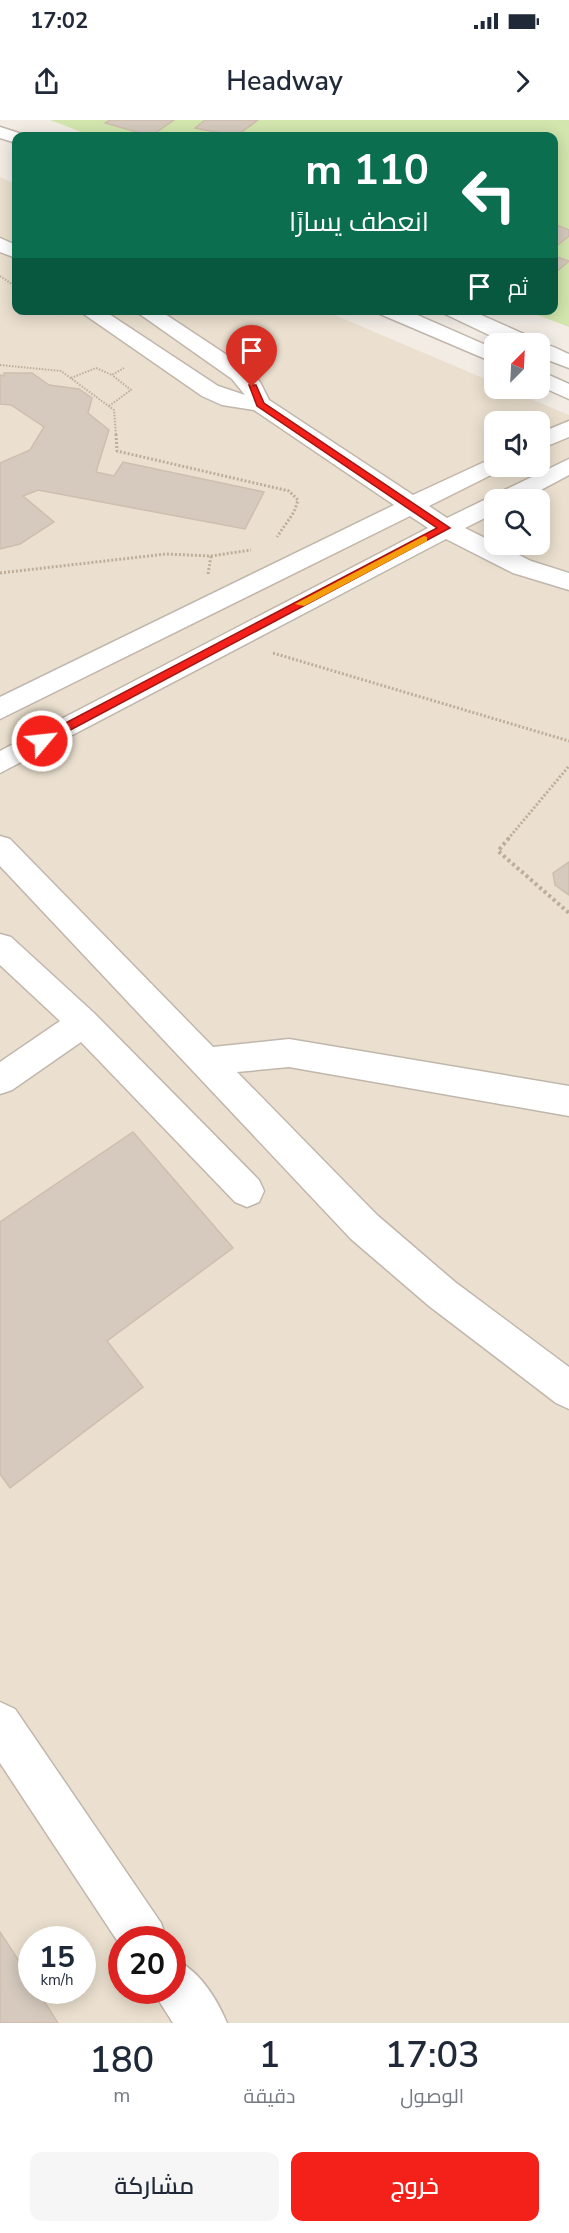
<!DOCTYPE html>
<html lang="ar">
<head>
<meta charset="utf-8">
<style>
  body { margin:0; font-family:"Nunito Sans",Cairo,sans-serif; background:#f6f6f7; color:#1f2937; direction:rtl; height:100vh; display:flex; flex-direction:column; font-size:22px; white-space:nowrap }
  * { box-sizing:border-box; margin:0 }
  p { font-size:20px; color:#747a83 }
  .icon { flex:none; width:33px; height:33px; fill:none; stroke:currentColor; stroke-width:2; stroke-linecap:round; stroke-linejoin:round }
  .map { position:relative; height:1903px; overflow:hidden; direction:ltr }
  .side { display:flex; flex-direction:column; background:#fff; flex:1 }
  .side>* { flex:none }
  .top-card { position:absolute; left:12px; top:12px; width:546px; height:183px; border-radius:12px; box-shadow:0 3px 15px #0003; direction:rtl; background:#0b6e4f; color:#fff; overflow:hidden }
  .needle { width:39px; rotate:24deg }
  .controls { position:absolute; left:484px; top:213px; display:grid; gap:12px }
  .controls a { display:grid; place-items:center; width:66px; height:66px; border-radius:12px; background:#fff; box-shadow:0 3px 15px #0003; font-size:30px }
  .speed { position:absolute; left:18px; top:1806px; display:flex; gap:12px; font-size:30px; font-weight:700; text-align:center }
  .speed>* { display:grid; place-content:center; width:78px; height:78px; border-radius:50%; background:#fff; box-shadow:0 3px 15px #0003; line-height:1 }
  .speed small { font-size:15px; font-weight:400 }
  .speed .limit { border:9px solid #d22; background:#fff; color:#111 }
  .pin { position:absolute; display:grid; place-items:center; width:51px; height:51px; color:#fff; margin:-62px -26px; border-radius:50% 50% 50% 0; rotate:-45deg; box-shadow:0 0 6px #0007 }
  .pin .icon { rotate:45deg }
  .me { position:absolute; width:66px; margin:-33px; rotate:62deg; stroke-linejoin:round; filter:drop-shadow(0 0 4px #0008) }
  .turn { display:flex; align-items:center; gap:21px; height:126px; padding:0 30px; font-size:27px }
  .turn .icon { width:78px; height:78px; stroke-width:2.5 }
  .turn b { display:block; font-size:42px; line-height:51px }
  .then { display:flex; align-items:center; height:57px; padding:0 30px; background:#0003; gap:12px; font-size:22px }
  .eta { display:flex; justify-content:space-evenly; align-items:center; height:102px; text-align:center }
  .eta b { font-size:36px; font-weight:600; line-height:42px }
  .primary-button { display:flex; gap:12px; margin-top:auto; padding:12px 30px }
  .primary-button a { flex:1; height:69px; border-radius:12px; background:#f4201a; color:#fff; font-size:24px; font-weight:600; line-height:69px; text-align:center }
  .primary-button a+a { background:#f6f6f7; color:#1f2937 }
  .status { display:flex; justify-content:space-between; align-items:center; height:42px; padding:0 30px; background:#fff; direction:ltr }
  .status svg { height:16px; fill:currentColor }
  header { display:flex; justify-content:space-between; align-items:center; height:78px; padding:0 30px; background:#fff; font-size:27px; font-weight:600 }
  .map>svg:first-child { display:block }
  .education { fill:#ebe0cf; fill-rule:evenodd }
  .green { fill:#d3e6ae }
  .building { fill:#d6cabe; stroke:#cebeae; stroke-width:1.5 }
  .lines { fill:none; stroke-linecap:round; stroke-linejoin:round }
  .minor-casing { stroke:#c0b6ab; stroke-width:3 }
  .path-far2 { stroke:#bead99; stroke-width:2; stroke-dasharray:1.5 1.5; stroke-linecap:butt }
  .path-far1 { stroke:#bead99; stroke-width:3; stroke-dasharray:2 2; stroke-linecap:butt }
  .path { stroke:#bead99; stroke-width:4; stroke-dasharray:3 3; stroke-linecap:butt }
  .minor { fill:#fff; fill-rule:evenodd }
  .route { fill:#f4201a; stroke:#9f1511; stroke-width:1.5 }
  .slow { fill:#f59e0b }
</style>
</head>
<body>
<div class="status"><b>17:02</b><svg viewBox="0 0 49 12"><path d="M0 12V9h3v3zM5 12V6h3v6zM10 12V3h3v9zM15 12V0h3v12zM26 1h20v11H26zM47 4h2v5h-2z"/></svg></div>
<header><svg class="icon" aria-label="forward" viewBox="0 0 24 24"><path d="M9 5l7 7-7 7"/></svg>Headway<svg class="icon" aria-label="share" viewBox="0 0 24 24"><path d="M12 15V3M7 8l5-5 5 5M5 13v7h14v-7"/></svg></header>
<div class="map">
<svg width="569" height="1903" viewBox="0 0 569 1903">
  <rect width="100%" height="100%" fill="#f2ece5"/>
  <!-- education -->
  <path class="education" d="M0,57L16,64V190L325,191L495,263V268L507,269L569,295V1903H0ZM495,302H540V346H495ZM495,380H540V424H495ZM32,1820H82V1870H32ZM122,1820H172V1870H122Z"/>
  <!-- green -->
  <path class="green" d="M50,0H569V207L527,191L554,190V16H92Z"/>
  <!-- building -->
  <path class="building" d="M110,0H174L151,16L105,3Z
    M205,0H258L236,16L195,8Z
    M554,104L569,110V116L554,128Z
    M554,136L569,141L555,153L554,152Z
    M4,253H32L49,265L79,269L92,278L88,293L109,310L96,352L114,356L123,342L264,372L245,409L38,370L23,376L54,402L20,424L0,429V343L30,330L44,307L11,285L0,284V255L4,256Z
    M569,742V775L555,765L553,753Z
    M133,1012L233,1128L107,1221L143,1267L10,1368L0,1354V1102Z
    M0,1812L32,1861V1870H37L58,1903H0Z"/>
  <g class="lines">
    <!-- minor casing -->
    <g class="minor-casing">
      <path id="minor" d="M0,7L22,14L24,16H16V23L0,18Z
        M0,118L16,125V138L0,132Z
        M78,190H103L218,266L245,275L232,259L134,190H159L248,249L260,262L269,280L413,375L495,337V346H505L503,349L429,386L447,398L569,339V355L522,380H495V393L465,408L531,441L569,453V470L513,453L446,419L0,653V631L428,408L410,396L0,599V577L394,385L254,290L222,285L202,276Z
        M377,190H406L495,229V243L380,194Z
        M442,190H470L535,219L537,223C548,223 559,230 569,234V248L540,237V224H508L445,194Z
        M540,251L569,264V279L540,266Z
        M569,301V317L540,329V313Z
        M0,716L10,719L213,927L289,919L569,966V996L289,947L237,952L377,1095L455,1162L569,1247V1289L556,1283L429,1186L351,1119L0,746Z
        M0,814L11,817L94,893L259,1060L264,1071L259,1082L247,1087L235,1082L81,922L12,970L0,974V942L60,901L0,845Z
        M0,1582L15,1589L161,1803L167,1820H122V1828L0,1643Z
        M172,1838C198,1849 216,1877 227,1903H173L152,1870H172Z"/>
    </g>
    <!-- path-far2 -->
    <path class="path-far2" d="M0,156L16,167
      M52,190L59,195
      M0,245L61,251L114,290L116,315
      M71,258L96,248L112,255L124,248
      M109,286L131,270L112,255"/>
    <!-- path-far1 -->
    <path class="path-far1" d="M116,314L117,331L289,371L298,380L294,392L277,417
      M0,453L166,434L211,436L251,430
      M208,454L211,436
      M273,533L569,621
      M508,719L569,646"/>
    <!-- path -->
    <path class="path" d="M509,718L498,731L569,793"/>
    <!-- minor -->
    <use href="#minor" class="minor"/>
  </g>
  <!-- route -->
  <path class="route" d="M249,265H256L264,283L450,408L46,623H37V618L437,408L257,286Z"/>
  <!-- slow -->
  <path class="slow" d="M424,416L427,417V421L304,486L295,484Z"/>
</svg>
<div class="controls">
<a><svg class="needle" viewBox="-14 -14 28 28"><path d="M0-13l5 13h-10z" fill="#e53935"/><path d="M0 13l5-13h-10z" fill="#747a83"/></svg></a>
<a><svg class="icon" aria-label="sound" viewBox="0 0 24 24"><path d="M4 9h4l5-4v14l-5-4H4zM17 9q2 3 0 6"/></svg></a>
<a><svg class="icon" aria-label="search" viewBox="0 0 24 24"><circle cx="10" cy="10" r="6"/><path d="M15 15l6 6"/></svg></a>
</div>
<div class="speed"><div>15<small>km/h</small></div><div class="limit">20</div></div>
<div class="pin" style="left:252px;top:267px;background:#d93025"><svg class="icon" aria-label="arrive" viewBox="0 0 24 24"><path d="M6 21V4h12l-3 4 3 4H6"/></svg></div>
<svg class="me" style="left:42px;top:621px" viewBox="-20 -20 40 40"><circle r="17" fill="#f4201a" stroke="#fff" stroke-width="3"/><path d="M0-11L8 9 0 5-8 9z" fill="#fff"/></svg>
<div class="top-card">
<div class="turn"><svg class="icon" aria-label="left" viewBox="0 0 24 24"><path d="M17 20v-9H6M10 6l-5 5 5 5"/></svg><div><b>110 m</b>انعطف يسارًا</div></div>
<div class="then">ثم<svg class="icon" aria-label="arrive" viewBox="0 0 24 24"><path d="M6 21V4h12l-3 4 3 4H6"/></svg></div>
</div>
</div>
<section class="side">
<div class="eta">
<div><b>17:03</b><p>الوصول</p></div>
<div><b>1</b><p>دقيقة</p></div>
<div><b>180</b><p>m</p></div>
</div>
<div class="primary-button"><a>خروج</a><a>مشاركة</a></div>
</section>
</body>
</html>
